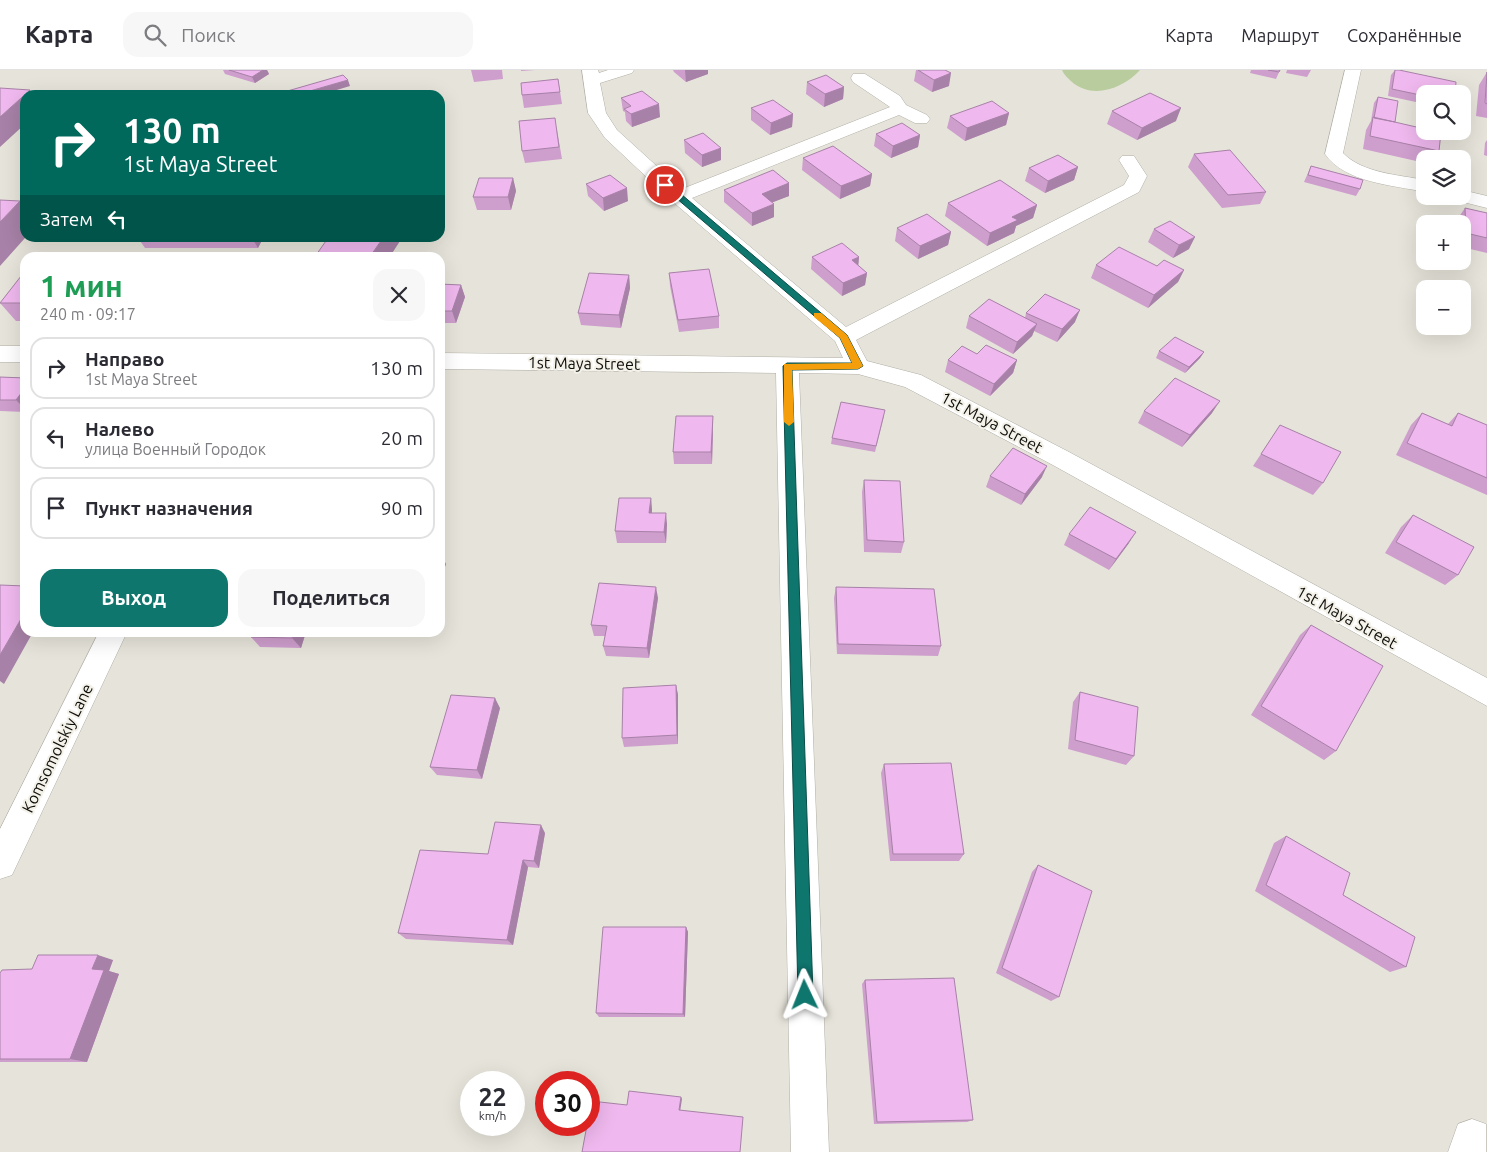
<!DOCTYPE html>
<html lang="ru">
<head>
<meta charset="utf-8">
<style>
  body { margin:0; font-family:Ubuntu,sans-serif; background:#f7f7f7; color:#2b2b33; height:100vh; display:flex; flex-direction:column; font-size:19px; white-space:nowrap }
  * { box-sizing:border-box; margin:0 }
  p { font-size:16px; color:#7c7c81 }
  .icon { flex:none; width:28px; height:28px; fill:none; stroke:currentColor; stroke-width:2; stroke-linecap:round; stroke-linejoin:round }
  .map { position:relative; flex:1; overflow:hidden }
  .side { position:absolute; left:20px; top:182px; width:425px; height:385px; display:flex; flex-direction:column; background:#fff; border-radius:15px; box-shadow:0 5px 20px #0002 }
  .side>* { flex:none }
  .banner { position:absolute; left:20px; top:20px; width:425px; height:152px; border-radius:15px; box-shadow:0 5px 20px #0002; background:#00695c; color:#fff; overflow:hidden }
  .fabs { position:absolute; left:1416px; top:15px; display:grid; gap:10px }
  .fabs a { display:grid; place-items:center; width:55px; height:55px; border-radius:10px; background:#fff; box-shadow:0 5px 20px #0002; font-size:25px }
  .speed { position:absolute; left:460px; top:1001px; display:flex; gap:10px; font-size:25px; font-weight:700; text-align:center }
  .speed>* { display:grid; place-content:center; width:65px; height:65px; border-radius:50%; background:#fff; box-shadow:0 5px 20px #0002; line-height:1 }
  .speed small { font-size:12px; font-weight:400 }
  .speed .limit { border:8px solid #d22; background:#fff; color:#111 }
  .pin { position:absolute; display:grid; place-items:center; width:42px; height:42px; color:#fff; margin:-21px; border:2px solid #fff; border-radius:50%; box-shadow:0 1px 5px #0007 }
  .me { position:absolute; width:55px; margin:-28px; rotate:358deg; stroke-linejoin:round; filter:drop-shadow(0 0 4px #0008) }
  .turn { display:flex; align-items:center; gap:18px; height:105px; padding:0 20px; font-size:22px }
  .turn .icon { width:65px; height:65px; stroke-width:2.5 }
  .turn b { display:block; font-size:35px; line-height:42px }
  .then { display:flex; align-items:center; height:48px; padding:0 20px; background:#0003; gap:10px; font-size:19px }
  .round { display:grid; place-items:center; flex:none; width:52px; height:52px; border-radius:15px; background:#f7f7f7 }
  .headline { display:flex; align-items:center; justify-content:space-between; height:85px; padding:0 20px }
  h1 { font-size:30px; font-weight:700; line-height:38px; color:#1e9e55 }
  .action { display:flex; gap:10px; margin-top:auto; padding:10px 20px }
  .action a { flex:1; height:58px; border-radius:15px; background:#0f766e; color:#fff; font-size:20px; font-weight:700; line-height:58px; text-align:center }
  .action a+a { background:#f7f7f7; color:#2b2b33 }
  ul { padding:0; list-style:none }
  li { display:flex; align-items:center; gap:15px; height:62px; margin:0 10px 8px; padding:0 10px; border:2px solid #e1e1e2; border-radius:15px }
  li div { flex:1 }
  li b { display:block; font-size:19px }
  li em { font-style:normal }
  header { display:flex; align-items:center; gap:30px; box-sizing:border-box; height:70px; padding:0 25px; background:#fff; border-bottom:1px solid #e1e1e2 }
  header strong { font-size:24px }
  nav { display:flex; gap:28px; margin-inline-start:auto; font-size:18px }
  .search { width:350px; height:45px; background:#f7f7f7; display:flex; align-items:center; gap:12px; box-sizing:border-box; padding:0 18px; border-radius:15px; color:#7c7c81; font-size:19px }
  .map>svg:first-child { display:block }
  .green { fill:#b9cc9d }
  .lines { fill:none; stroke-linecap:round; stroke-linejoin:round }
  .minor-casing { stroke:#b0aea5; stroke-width:1 }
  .minor { fill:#fff; fill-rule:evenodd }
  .wall { fill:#ce9ecd }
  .shaded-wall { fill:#a781a7 }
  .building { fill:#efb8ee; stroke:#a781a7 }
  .route { fill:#0f766e; stroke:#0a4d48 }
  .slow { fill:#f59e0b }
  .labels { text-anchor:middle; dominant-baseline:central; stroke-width:4; stroke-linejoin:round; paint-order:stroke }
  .street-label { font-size:16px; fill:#0d0d0a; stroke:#f3f1e8 }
</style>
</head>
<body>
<header>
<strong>Карта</strong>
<div class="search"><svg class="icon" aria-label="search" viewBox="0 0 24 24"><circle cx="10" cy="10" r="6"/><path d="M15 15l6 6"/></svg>Поиск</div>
<nav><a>Карта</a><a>Маршрут</a><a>Сохранённые</a></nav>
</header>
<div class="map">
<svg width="1487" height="1082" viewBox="0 0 1487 1082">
  <rect width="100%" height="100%" fill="#e6e4da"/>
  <!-- green -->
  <path class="green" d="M1062,0H1140C1124,18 1093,30 1072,12C1068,8 1064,5 1062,0Z"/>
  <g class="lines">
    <!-- minor casing -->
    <g class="minor-casing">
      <path id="minor" d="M582,0H598L599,3L608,0H634L632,3L600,13L606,43L617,60L682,119L890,37L853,12L851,8L853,4H865L900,26L906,35L927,45L930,49L927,53H915L899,45L692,128L846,257L1124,115L1129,106L1119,90L1122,86H1134L1147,106L1139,122L856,270L867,291L921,305L1069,382L1487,608V636L1051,394L905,317L858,304L799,303L829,1082H791L776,303L440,299V283L843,288L835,271L672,131L605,68L588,43Z
        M1345,0H1361L1343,83C1362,103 1399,105 1425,110V122C1393,115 1345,113 1325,84Z
        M1462,120L1487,126V138L1455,130L1453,126H1462Z
        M0,276H25V292H0Z
        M99,562H127L12,805L0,809V759Z
        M1472,1049L1486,1054V1082H1448L1458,1054Z"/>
    </g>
    <!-- minor -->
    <use href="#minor" class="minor"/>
  </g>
  <!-- wall -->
  <path class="wall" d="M223,0H267L269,4L255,13L225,4Z
    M471,0H502L503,9L474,12Z
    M521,0H535L521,1Z
    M673,0H708V4L686,12L674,2Z
    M916,0H945L949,16L932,22L914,11Z
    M1251,0H1280L1276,9L1250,3Z
    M1287,0H1311L1307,7L1286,3Z
    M1395,0L1425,24V34L1388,26L1391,5Z
    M1487,2V48L1476,46L1479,15Z
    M558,9L562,34L524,38L522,25Z
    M807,12L844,17L843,29L824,37L806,24Z
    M1378,27L1395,52L1439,81L1434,89H1425V93L1363,79L1366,60L1371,51L1374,33Z
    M621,28L660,47L632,57L626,51L625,42L623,41Z
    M751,38L793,44L792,57L770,65L751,50Z
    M1112,41L1176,51L1137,70L1107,54Z
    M1009,43L1006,55L965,71L947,58L950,46Z
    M557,60L562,89L525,93L522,81Z
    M876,64L920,65L918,77L891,88L874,76Z
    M684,70L721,90L702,97L685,83Z
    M1487,70V86L1484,85L1485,73Z
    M1194,84L1266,122L1260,134L1222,138L1188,97Z
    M803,88L872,104L870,116L840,129L802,100Z
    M1311,96L1360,119L1356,126L1304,112Z
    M1078,97L1074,110L1045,123L1025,111L1029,98Z
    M513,108L516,121L511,140H477L473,127Z
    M789,113V126L772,132L774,147L752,156L724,132V120Z
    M586,114L628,131L604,141L588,126Z
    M948,133L1037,135L1033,148L1016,156L1014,163L987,176L945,146Z
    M1465,138L1487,143V183L1462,177V154H1456V151Z
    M897,158L951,162L948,175L918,189L895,171Z
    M1154,159L1189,179L1173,188L1148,172Z
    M138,168H263L258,178H145Z
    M812,187H859L858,195L867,203L865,215L842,226L811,199Z
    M1096,195L1157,196L1184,200L1178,212L1148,238L1091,208Z
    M25,201V251H16L0,233Z
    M669,203L719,246V258L679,262L670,216Z
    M629,205L630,218L621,258L581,255L578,243Z
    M440,214L461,215L465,227L456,253H440Z
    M1026,243L1075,252L1057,272L1034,261L1032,266L1013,284L966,258L969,246L1025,248Z
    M1159,281L1204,282L1200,288L1185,303L1156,288Z
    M977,284L1017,290L1013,303L990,326L945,302L948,290Z
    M0,307L25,308V342L0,341Z
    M1144,341L1212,343L1182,377L1138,353Z
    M1422,343L1448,354L1458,343L1487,355V425L1396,385L1411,355Z
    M713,346V358L712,394H674L673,382Z
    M884,346L875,382L831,374L832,368Z
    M1280,355L1323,413L1313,425L1253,396Z
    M990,406L1042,407L1021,435L986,417Z
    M864,410L904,472L901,483L864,482L862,422Z
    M651,428L652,443L667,454L666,473H617L615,461Z
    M1413,445L1458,505L1445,515L1385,483L1401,457Z
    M1069,464L1129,473L1109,500L1064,475Z
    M836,517L941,576L938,586L837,584L834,528Z
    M658,528L649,588L606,586L603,576L605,566H594L591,555Z
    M1311,555L1336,681L1324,690L1251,645L1300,565Z
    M306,562L301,578L260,577L251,567Z
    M676,615L678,625V674L624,677L622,668Z
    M1080,622L1134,686L1126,695L1068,679L1073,632Z
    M500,638L482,709L437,705L430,697Z
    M884,694L964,784L959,791H890L881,703Z
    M545,763L539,798L528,797L513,875L406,869L398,863L488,784Z
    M1286,766L1343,825L1406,897L1390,902L1255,821L1274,773Z
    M1038,795L1059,927L1051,931L996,903L1032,802Z
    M686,857L688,862L685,947H599L596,943Z
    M113,890L109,901L119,904L87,992H0V903Z
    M865,910L973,1050L967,1052L874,1054L862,914Z"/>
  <!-- shaded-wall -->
  <path class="shaded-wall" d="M263,0H267L269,4L255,13L252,7Z
    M685,0H708V4L686,12Z
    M951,3L949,16L932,22L934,10Z
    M348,10L350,16L320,25H296Z
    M844,17L843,29L824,37L825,24Z
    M30,20L33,25H25V54L0,77V47Z
    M659,34L660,47L632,57L631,44Z
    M1181,38L1176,51L1137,70L1142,58Z
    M1009,43L1006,55L965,71L967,58Z
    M793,44L792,57L770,65L771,53Z
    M920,65L918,77L891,88L893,76Z
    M721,78V90L702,97V85Z
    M1078,97L1074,110L1045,123L1048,111Z
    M872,104L870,116L840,129L841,116Z
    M513,108L516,121L511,140L508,127Z
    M789,113V126L761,137L762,124Z
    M627,118L628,131L604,141L603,128Z
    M20,131L25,137V168L0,196V152Z
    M774,134V147L752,156V143Z
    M1037,135L1033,148L1016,156L1014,163L987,176L990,163L1012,147Z
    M951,162L948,175L918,189L920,176Z
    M1195,167L1189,179L1173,188L1179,175Z
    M252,168H263L258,178Z
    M383,168H402L389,188H369Z
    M859,187L858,199L852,190Z
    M1184,200L1178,212L1148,238L1154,225Z
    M867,203L865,215L842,226L843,213Z
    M629,205L630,218L621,258L619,245Z
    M461,215L465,227L456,253L452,241Z
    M1080,240L1075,252L1057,272L1062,259Z
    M1037,254L1032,266L1013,284L1017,272Z
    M1204,282L1200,288L1185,303L1189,297Z
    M1017,290L1013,303L990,326L994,314Z
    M25,318V339L16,330Z
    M1220,331L1212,343L1182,377L1190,365Z
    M713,346V358L712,394L711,382Z
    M1047,396L1042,407L1021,435L1025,424Z
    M651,428L652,440L651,454L649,443Z
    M666,443L667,454L666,473L664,462Z
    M1136,462L1129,473L1109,500L1116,489Z
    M440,483L446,494L440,512Z
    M656,517L658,528L649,588L647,578Z
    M25,542V562H33L4,614L0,611V585Z
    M294,562H306L301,578L292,568Z
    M676,615L678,625V674L677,665Z
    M495,628L500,638L482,709L477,700Z
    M541,755L545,763L539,798L534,791Z
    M523,790L528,797L513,875L507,870Z
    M686,857L688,862L685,947L683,944Z
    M98,885L113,890L109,901L119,904L87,992L70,989L92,899Z
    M681,1027L682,1029L680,1042L679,1040Z"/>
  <!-- building -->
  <path class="building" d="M229,0H263L252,7Z
    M918,0H945L951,3L934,10Z
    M1268,0H1280L1279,2Z
    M1395,0H1399L1456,12L1455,24H1425V26L1392,19Z
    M1487,2V34L1485,33Z
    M343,5L348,10L296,25H278L277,24Z
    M826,5L844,17L825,24L807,12Z
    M558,9L560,22L522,25L521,13Z
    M0,18L30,20L0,47Z
    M642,21L659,34L631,44L624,39L631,36L621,28Z
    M1150,23L1181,38L1142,58L1112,41Z
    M1378,27L1398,31L1395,52L1374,48Z
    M773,30L793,44L771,53L751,38Z
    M992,31L1009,43L967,58L950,46Z
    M1373,47L1425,59V61H1437L1441,62L1439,81L1370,66Z
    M555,48L559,77L522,81L519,51Z
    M902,53L920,65L893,76L876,64Z
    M703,63L721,78L702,85L684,70Z
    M833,76L872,104L841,116L803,88Z
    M1230,80L1266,122L1228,125L1194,84Z
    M1058,85L1078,97L1048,111L1029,98Z
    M1311,96L1363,110L1360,119L1308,105Z
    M773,100L789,113L762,124L774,134L752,143L724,120Z
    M610,105L627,118L603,128L586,114Z
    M479,108H513L508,127H473Z
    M1000,110L1037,135L1012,147L1018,150L990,163L948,133Z
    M0,130L20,131L0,152Z
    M1465,138L1487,143V168L1466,163Z
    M927,144L951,162L920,176L897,158Z
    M1170,151L1195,167L1179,175L1154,159Z
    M328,168H383L369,188H314Z
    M842,173L859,187L852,190L867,203L843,213L812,187Z
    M1119,177L1157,196L1164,190L1184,200L1154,225L1096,195Z
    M709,199L719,246L678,250L669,203Z
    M25,201V233H0Z
    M589,203L629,205L619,245L578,243Z
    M440,214L461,215L452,241H440Z
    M1045,224L1080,240L1062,259L1026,243Z
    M989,229L1037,254L1017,272L969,246Z
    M1175,267L1204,282L1189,297L1159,281Z
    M986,275L1017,290L994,314L948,290L962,276L977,284Z
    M0,307L25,308V318L16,330H0Z
    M1175,308L1220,331L1190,365L1144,341Z
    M841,332L885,340L876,376L832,368Z
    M1422,343L1452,356L1458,343L1487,355V408L1407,373Z
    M676,346H713L711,382H673Z
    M1280,355L1341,382L1323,413L1261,384Z
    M1013,378L1047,396L1025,424L990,406Z
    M864,410L900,411L904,472L867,470Z
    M619,428H651L649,443H666L664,462L615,461Z
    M1090,437L1136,462L1116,489L1069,464Z
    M1413,445L1474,477L1458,505L1396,472Z
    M599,513L656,517L647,578L603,576L607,556L591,555Z
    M0,515L25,516V542L0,585Z
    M836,517L934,519L941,576L838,574Z
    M1311,555L1383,596L1336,681L1261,636Z
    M252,562H294L292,568L251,567Z
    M676,615L677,665L622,668L623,618Z
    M1080,622L1138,637L1134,686L1075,670Z
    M451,625L495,628L477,700L430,697Z
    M951,693L964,784H893L884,694Z
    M495,752L541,755L534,791L523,790L507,870L398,863L420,780L488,784Z
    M1286,766L1350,803L1343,825L1415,867L1406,897L1266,815Z
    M1038,795L1092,821L1059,927L1002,898Z
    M603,857H686L683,944L596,943Z
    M38,885H98L92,899L104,900L70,989H0V903L2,900L32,899Z
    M954,908L973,1050L877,1052L865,910Z
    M629,1021L681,1027L679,1040L743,1047L740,1082H582L587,1055H589V1043L591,1031L627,1035Z"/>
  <!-- route -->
  <path class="route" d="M662,113H668L847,265L863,296L858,299L792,300L813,925L810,930L805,932L800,930L798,925L783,296L787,293H852L840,268L662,116Z"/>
  <!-- slow -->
  <path class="slow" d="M814,243H821L847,265L863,296L858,299L792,300L794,352L789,356L784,352V294L852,293L840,268L814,247Z"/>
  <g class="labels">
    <!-- street labels -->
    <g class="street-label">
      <text transform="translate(584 293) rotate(1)">1st Maya Street</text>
      <text transform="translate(992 352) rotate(28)">1st Maya Street</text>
      <text transform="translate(1347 547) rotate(29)">1st Maya Street</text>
      <text transform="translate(57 678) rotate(-64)">Komsomolskiy Lane</text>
    </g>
  </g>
</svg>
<div class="fabs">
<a><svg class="icon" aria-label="search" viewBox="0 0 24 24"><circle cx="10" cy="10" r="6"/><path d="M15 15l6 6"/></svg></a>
<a><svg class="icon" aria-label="layers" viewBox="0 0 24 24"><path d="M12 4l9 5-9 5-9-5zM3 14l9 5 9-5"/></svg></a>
<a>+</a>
<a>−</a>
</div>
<div class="speed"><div>22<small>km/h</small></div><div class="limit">30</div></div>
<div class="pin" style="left:665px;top:115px;background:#d93025"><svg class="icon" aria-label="arrive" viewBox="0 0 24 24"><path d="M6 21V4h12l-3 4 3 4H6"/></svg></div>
<svg class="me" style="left:805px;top:925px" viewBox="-20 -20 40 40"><path d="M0-17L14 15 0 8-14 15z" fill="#0f766e" stroke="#fff" stroke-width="4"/></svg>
<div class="banner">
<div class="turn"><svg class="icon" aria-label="right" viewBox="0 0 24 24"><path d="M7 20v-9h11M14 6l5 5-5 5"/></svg><div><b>130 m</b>1st Maya Street</div></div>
<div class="then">Затем<svg class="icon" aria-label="left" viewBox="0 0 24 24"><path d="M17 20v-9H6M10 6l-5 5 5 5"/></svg></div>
</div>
<section class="side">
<div class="headline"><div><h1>1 мин</h1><p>240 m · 09:17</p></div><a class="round"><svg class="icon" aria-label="close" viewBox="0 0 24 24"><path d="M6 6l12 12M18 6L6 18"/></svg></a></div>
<ul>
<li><svg class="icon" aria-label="right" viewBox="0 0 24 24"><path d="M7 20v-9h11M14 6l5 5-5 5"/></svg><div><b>Направо</b><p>1st Maya Street</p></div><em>130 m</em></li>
<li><svg class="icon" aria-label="left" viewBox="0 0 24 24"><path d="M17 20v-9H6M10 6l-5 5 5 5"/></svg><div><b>Налево</b><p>улица Военный Городок</p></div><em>20 m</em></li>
<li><svg class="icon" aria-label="arrive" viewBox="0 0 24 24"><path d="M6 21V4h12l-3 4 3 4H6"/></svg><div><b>Пункт назначения</b></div><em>90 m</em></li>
</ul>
<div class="action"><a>Выход</a><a>Поделиться</a></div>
</section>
</div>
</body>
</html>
